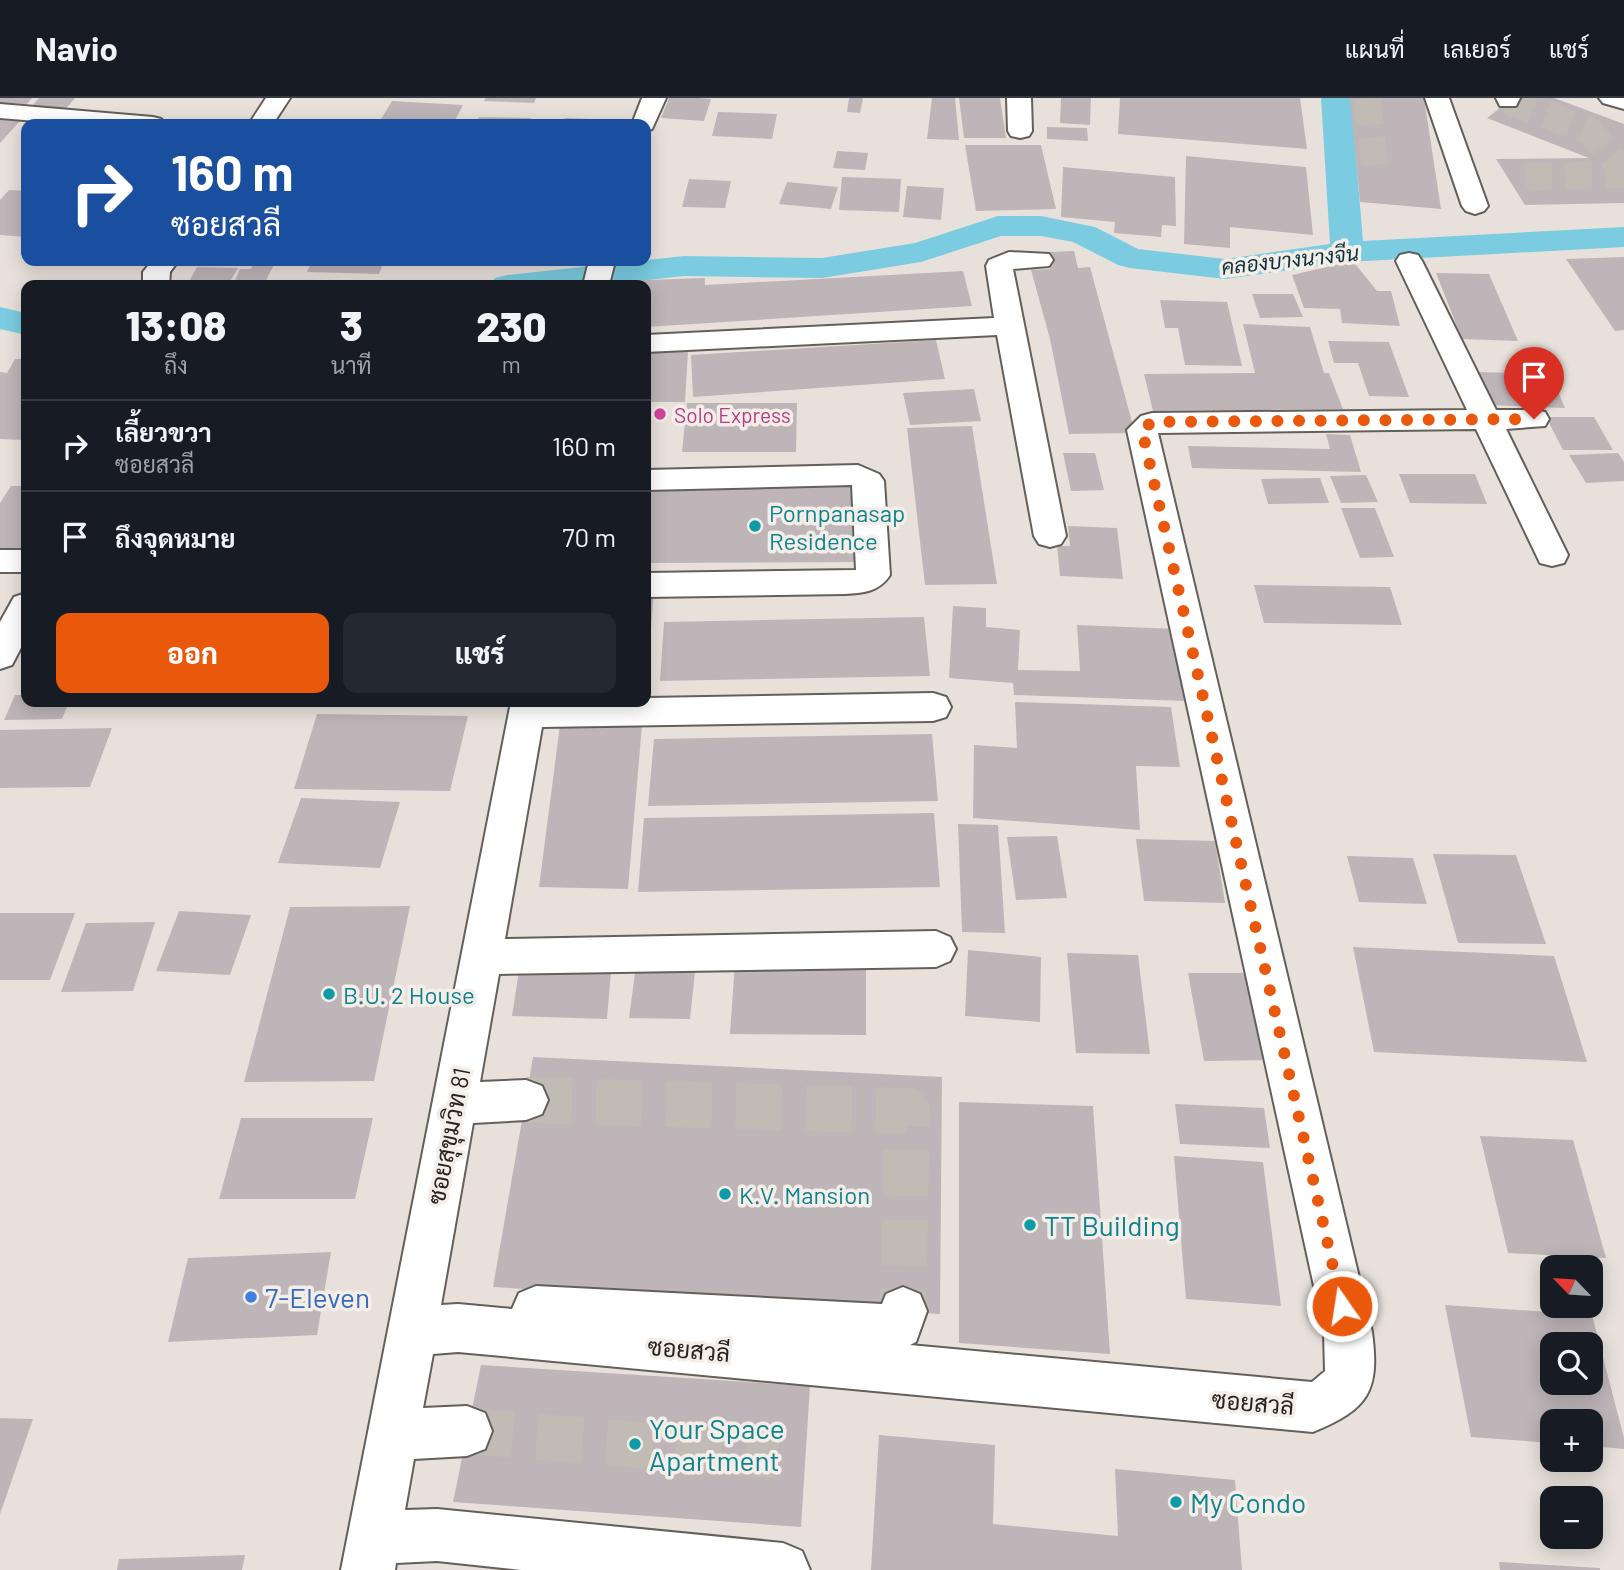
<!DOCTYPE html>
<html lang="th">
<head>
<meta charset="utf-8">
<style>
  body { margin:0; font-family:Barlow,Sarabun,sans-serif; background:#242831; color:#f1f3f6; height:100vh; display:flex; flex-direction:column; font-size:26px; white-space:nowrap }
  * { box-sizing:border-box; margin:0 }
  p { font-size:23px; color:#9ea1a6 }
  .icon { flex:none; width:38px; height:38px; fill:none; stroke:currentColor; stroke-width:2; stroke-linecap:round; stroke-linejoin:round }
  .map { position:relative; flex:1; overflow:hidden }
  .side { position:absolute; left:21px; top:182px; width:630px; height:427px; display:flex; flex-direction:column; background:#171b24; border-radius:14px; box-shadow:0 4px 18px #0003 }
  .side>* { flex:none }
  .top-card { position:absolute; left:21px; top:21px; width:630px; height:147px; border-radius:14px; box-shadow:0 4px 18px #0003; background:#1a4fa0; color:#fff; overflow:hidden }
  .needle { width:46px; rotate:295deg }
  .fabs { position:absolute; left:1540px; top:1157px; display:grid; gap:14px }
  .fabs a { display:grid; place-items:center; width:63px; height:63px; border-radius:14px; background:#171b24; box-shadow:0 4px 18px #0003; font-size:35px }
  .pin { position:absolute; display:grid; place-items:center; width:60px; height:60px; color:#fff; margin:-72px -30px; border-radius:50% 50% 50% 0; rotate:-45deg; box-shadow:0 0 7px #0007 }
  .pin .icon { rotate:45deg }
  .me { position:absolute; width:77px; margin:-38px; rotate:347deg; stroke-linejoin:round; filter:drop-shadow(0 0 5px #0008) }
  .turn { display:flex; align-items:center; gap:24px; height:147px; padding:0 35px; font-size:32px }
  .turn .icon { width:91px; height:91px; stroke-width:2.5 }
  .turn b { display:block; font-size:49px; line-height:60px }
  .eta { display:flex; justify-content:space-evenly; align-items:center; height:119px; text-align:center }
  .eta b { font-size:42px; font-weight:800; line-height:49px }
  .action { display:flex; gap:14px; margin-top:auto; padding:14px 35px }
  .action a { flex:1; height:80px; border-radius:14px; background:#ea580c; color:#fff; font-size:28px; font-weight:800; line-height:80px; text-align:center }
  .action a+a { background:#242831; color:#f1f3f6 }
  ul { padding:0; list-style:none }
  li { display:flex; align-items:center; gap:21px; height:91px; padding:0 35px; border-top:2px solid #363941 }
  li div { flex:1 }
  li b { display:block; font-size:26px }
  li em { font-style:normal }
  header { display:flex; align-items:center; gap:42px; box-sizing:border-box; height:98px; padding:0 35px; background:#171b24; border-bottom:2px solid #363941 }
  header strong { font-size:33px }
  nav { display:flex; gap:38px; margin-inline-start:auto; font-size:24px }
  .map>svg:first-child { display:block }
  .lines { fill:none; stroke-linecap:round; stroke-linejoin:round }
  .canal { fill:#7bcce1; fill-rule:evenodd }
  .building { fill:#beb5b8; fill-rule:evenodd }
  .minor-tunnel-far1 { stroke:#c1bbb6; stroke-width:27; stroke-dasharray:27 13; stroke-linecap:butt }
  .minor-tunnel { stroke:#c1bbb6; stroke-width:46; stroke-dasharray:46 24; stroke-linecap:butt }
  .minor-casing { stroke:#655f5a; stroke-width:4 }
  .minor { fill:#fff; fill-rule:evenodd }
  .route { stroke:#ea580c; stroke-width:12; stroke-dasharray:0 21.6 }
  .hotel-dot { fill:#d1479c; stroke:#f5eee8; stroke-width:2.5 }
  .culture-dot { fill:#0f9aa8; stroke:#f5eee8; stroke-width:2.5 }
  .shop-dot { fill:#3f7fe0; stroke:#f5eee8; stroke-width:2.5 }
  .labels { text-anchor:middle; dominant-baseline:central; stroke-width:7; stroke-linejoin:round; paint-order:stroke }
  .far-water-label { font-size:21px; font-style:italic; fill:#0b333c; stroke:#f5eee8 }
  .far-hotel-label { font-size:21px; fill:#b23c85; stroke:#f5eee8; text-anchor:start }
  .culture-label { font-size:24px; fill:#0d838f; stroke:#f5eee8; text-anchor:start }
  .street-label { font-size:24px; fill:#272523; stroke:#f5eee8 }
  .near-culture-label { font-size:28px; fill:#0d838f; stroke:#f5eee8; text-anchor:start }
  .near-shop-label { font-size:28px; fill:#366cbe; stroke:#f5eee8; text-anchor:start }
</style>
</head>
<body>
<header>
<strong>Navio</strong>
<nav><a>แผนที่</a><a>เลเยอร์</a><a>แชร์</a></nav>
</header>
<div class="map">
<svg width="1624" height="1472" viewBox="0 0 1624 1472">
  <rect width="100%" height="100%" fill="#e8e1db"/>
  <g class="lines">
    <!-- canal -->
    <path class="canal" d="M1321,0H1351L1363,143L1624,129V149L1347,164L1225,181L1130,170L1118,167L1073,144L1041,138H1001L921,164L822,180L684,178L601,187H490L495,180L507,177L684,158L822,160L915,145L998,118H1041L1095,129L1138,151L1225,161L1330,146Z
      M0,209L26,215V237L0,231Z"/>
  </g>
  <!-- building -->
  <path class="building" d="M0,0H32L27,6L0,5Z
    M39,0H75L65,12L30,10Z
    M486,0H536L534,5L484,3Z
    M669,0H699L711,1L704,23L661,20Z
    M849,0H863L860,15L847,14Z
    M932,0H955L959,42L927,41Z
    M959,0H1000L1006,40H964Z
    M1061,0H1091L1090,27L1060,25Z
    M1120,0H1300L1307,51L1118,36Z
    M1350,0H1424L1441,111L1360,104Z
    M1513,0H1554L1624,26V105L1525,107L1496,61L1589,60L1487,20Z
    M392,3L463,7L453,26H378Z
    M718,14L777,16L772,41L712,38Z
    M479,19L531,20L529,26H476Z
    M565,20L620,22L618,26H562Z
    M0,22L20,23L0,45Z
    M1047,29L1087,30L1088,43L1047,41Z
    M965,47H1041L1056,111L976,113Z
    M837,53L868,55L865,72L833,70Z
    M1186,58L1306,69L1313,137L1230,129V150L1184,146Z
    M1063,69L1175,79L1176,128L1162,127L1161,139L1114,135L1115,124L1061,119Z
    M842,79L901,81L899,114L839,112Z
    M689,81L731,83L725,110L682,109Z
    M787,84L838,89L831,111L779,106Z
    M907,88L944,90L941,122L903,119Z
    M9,92L26,93V139L0,137V102Z
    M1074,153L1078,170L1090,169L1135,335L1069,336L1050,241L1031,172L1050,171L1046,154Z
    M1624,159V232L1615,233L1566,161Z
    M255,163H276L265,184L257,187H233L240,171H251Z
    M312,163H384L379,176L307,174Z
    M412,163H453V165L409,167Z
    M1353,163L1377,193H1391L1400,228L1342,225L1340,211L1304,210L1292,177Z
    M197,169L238,170L228,187H187Z
    M963,173L972,208L646,229V187H617V183L705,180V187Z
    M1436,175L1489,176L1518,243L1462,241Z
    M1252,196H1293L1303,219L1260,220Z
    M1160,202L1227,204L1242,268L1185,267L1178,230H1165Z
    M1243,226L1310,229L1324,275H1329L1343,311L1153,313L1144,276L1255,275Z
    M936,242L945,281L693,299L691,257Z
    M1328,243L1389,244L1409,299L1369,298L1358,265H1334Z
    M646,253H688L685,304H646Z
    M15,261H26V342L0,341V274L7,275Z
    M1476,274L1551,276L1565,310L1489,307Z
    M974,291L981,323L910,327L903,295Z
    M687,305H797L796,354H682Z
    M1546,319H1594L1613,352H1563Z
    M972,328L997,486L925,487L907,330Z
    M1326,336L1350,337L1361,374L1192,370L1188,348L1330,351Z
    M1063,355H1095L1104,392L1071,393Z
    M1618,355L1624,364V383L1586,385L1569,357Z
    M1399,376H1475L1487,406L1410,405Z
    M1366,377L1378,404L1341,405L1330,378Z
    M1320,380L1329,405L1268,406L1261,381Z
    M864,386L863,464L646,465V393Z
    M11,388H26V455L0,456V405Z
    M1341,410H1375L1394,459L1360,460Z
    M1068,428L1117,430L1123,481L1060,478L1057,448H1070Z
    M646,479H655L647,581H646Z
    M1254,487L1390,489L1402,527L1264,525Z
    M953,508L986,510V529L1020,532L1018,572L1080,573L1077,527L1177,531L1186,603L1014,597L1013,585L949,580Z
    M924,519L930,578L660,583L664,524Z
    M15,597H26V604H69L62,621L4,622Z
    M1015,604L1171,609L1180,669L1136,668L1140,732L973,720L974,647L1017,650Z
    M317,616L468,618L450,693L294,691Z
    M560,627H642L628,791L539,789Z
    M112,630L90,689L0,690V632Z
    M932,636L938,703L648,708L654,641Z
    M301,700L400,704L380,770L278,765Z
    M934,715L940,789L638,794L644,720Z
    M958,726L998,727L1005,835L962,834Z
    M1057,738L1067,800L1016,802L1007,739Z
    M1136,741L1215,743L1225,805L1144,803Z
    M1433,756L1516,757L1546,846L1458,845Z
    M1347,758L1413,760L1427,806L1359,804Z
    M410,808L374,983L244,984L290,809Z
    M179,813L251,817L230,877L156,873Z
    M0,815H75L50,882H0Z
    M155,824L133,893L61,894L86,825Z
    M614,839L607,921L512,918L524,840Z
    M639,845L698,846L690,921L629,920Z
    M1353,849L1554,858L1587,964L1374,954Z
    M968,852L1041,859L1040,924L965,918Z
    M1067,855L1138,857L1150,956L1076,955Z
    M735,865L866,867V937L730,936Z
    M1188,875H1253L1273,962L1204,963Z
    M533,959L942,979L940,1216L493,1189Z
    M959,1004L1093,1008L1110,1256L959,1245Z
    M1175,1006L1264,1010L1270,1050L1180,1046Z
    M241,1020H373L355,1101H219Z
    M1480,1038L1573,1042L1606,1160L1508,1155Z
    M1174,1058L1263,1064L1281,1208L1186,1201Z
    M331,1154L317,1237L168,1244L188,1160Z
    M1445,1207L1592,1217L1624,1340V1351L1591,1348V1323H1552V1345L1471,1339ZM1552,1246H1591V1284H1552Z
    M481,1267L810,1288L801,1429L453,1404Z
    M0,1320L33,1321L0,1416Z
    M879,1337L995,1347L993,1426L1118,1438L1115,1371L1235,1382L1242,1472H871Z
    M245,1457L242,1472H117L119,1461Z
    M1499,1464L1600,1470V1472H1500Z"/>
  <g class="lines">
    <!-- minor-tunnel-far1 -->
    <path class="minor-tunnel-far1" d="M1367,0L1376,78
      M1508,3L1590,33L1624,74
      M1525,79L1624,76"/>
    <!-- minor-tunnel -->
    <path class="minor-tunnel" d="M526,1002L907,1013L903,1213
      M467,1333L778,1358"/>
    <!-- minor casing -->
    <g class="minor-casing">
      <path id="minor" d="M266,0H290L273,26H249Z
        M642,0H666L652,31L646,33V26H632Z
        M1007,0H1031L1032,33L1029,38L1020,40L1011,38L1008,33Z
        M1425,0H1449L1488,108L1484,113L1475,116L1466,113L1462,108Z
        M1496,0H1520L1516,8H1500Z
        M1599,0H1624V11L1603,5Z
        M0,6L153,19L161,21L165,26H72L0,20Z
        M1009,154L1049,156L1053,162L1049,168L1013,171L1066,438L1061,446L1050,449L1039,446L1034,438L997,237L646,254V237L994,220L986,168L989,162Z
        M1409,155L1418,157L1422,163L1496,312H1534L1545,314L1549,321L1545,328L1506,331L1568,457L1564,465L1552,468L1540,465L1476,331L1158,335L1372,1234C1380,1294 1368,1311 1313,1334L458,1254L433,1256L423,1310L467,1308L485,1315L492,1333L485,1351L467,1358L414,1361L405,1412L437,1411L783,1445L802,1453L810,1472H521L437,1463L396,1465L395,1472H341L511,604H646V600L933,595L946,599L951,609L946,619L933,623L542,629L505,841L936,833L950,839L956,851L950,863L936,869L499,876L480,984L526,982L542,988L548,1002L542,1016L526,1022L473,1025L441,1207L458,1206L512,1211L519,1195L536,1188L882,1206L886,1196L903,1189L920,1196L927,1213L916,1244L910,1247L1312,1284L1325,1273L1324,1234L1127,332L1141,318L1152,315L1467,312L1396,163L1400,157Z
        M152,163H178L170,174L169,187H143V174Z
        M589,163H615L609,187H583Z
        M858,367L879,376L884,383L890,477C879,494 863,495 845,496L646,499V475L856,472L852,387L646,392V372Z
        M0,452H26V474H0Z
        M26,495V540L12,567L0,571V524L14,499Z"/>
    </g>
    <!-- minor -->
    <use href="#minor" class="minor"/>
  </g>
  <g class="lines">
    <!-- route -->
    <path class="route" d="M1342,1208L1142,332L1152,324L1534,321"/>
  </g>
  <!-- markers -->
  <circle class="hotel-dot" cx="660" cy="316" r="7"/>
  <g class="culture-dot">
    <circle cx="755" cy="428" r="7"/>
    <circle cx="329" cy="896" r="7"/>
    <circle cx="725" cy="1096" r="7"/>
    <circle cx="1030" cy="1127" r="7"/>
    <circle cx="635" cy="1346" r="7"/>
    <circle cx="1176" cy="1404" r="7"/>
  </g>
  <circle class="shop-dot" cx="251" cy="1199" r="7"/>
  <g class="labels">
    <!-- far-water labels -->
    <g class="far-water-label">
      <text transform="translate(1290 161) rotate(-6)">คลองบางนางจีน</text>
    </g>
    <!-- far-hotel labels -->
    <g class="far-hotel-label">
      <text x="674" y="316">Solo Express</text>
    </g>
    <!-- culture labels -->
    <g class="culture-label">
      <text x="769" y="414">Pornpanasap<tspan x="769" dy="28">Residence</tspan></text>
      <text x="343" y="896">B.U. 2 House</text>
      <text x="739" y="1096">K.V. Mansion</text>
    </g>
    <!-- street labels -->
    <g class="street-label">
      <text transform="translate(448 1038) rotate(-79)">ซอยสุขุมวิท 81</text>
      <text transform="translate(689 1251) rotate(5)">ซอยสวลี</text>
      <text transform="translate(1253 1304) rotate(5)">ซอยสวลี</text>
    </g>
    <!-- near-culture labels -->
    <g class="near-culture-label">
      <text x="1044" y="1127">TT Building</text>
      <text x="649" y="1330">Your Space<tspan x="649" dy="32">Apartment</tspan></text>
      <text x="1190" y="1404">My Condo</text>
    </g>
    <!-- near-shop labels -->
    <g class="near-shop-label">
      <text x="265" y="1199">7-Eleven</text>
    </g>
  </g>
</svg>
<div class="fabs">
<a><svg class="needle" viewBox="-14 -14 28 28"><path d="M0-13l5 13h-10z" fill="#e53935"/><path d="M0 13l5-13h-10z" fill="#9ea1a6"/></svg></a>
<a><svg class="icon" aria-label="search" viewBox="0 0 24 24"><circle cx="10" cy="10" r="6"/><path d="M15 15l6 6"/></svg></a>
<a>+</a>
<a>−</a>
</div>
<div class="pin" style="left:1534px;top:321px;background:#d93025"><svg class="icon" aria-label="arrive" viewBox="0 0 24 24"><path d="M6 21V4h12l-3 4 3 4H6"/></svg></div>
<svg class="me" style="left:1342px;top:1208px" viewBox="-20 -20 40 40"><circle r="17" fill="#ea580c" stroke="#fff" stroke-width="3"/><path d="M0-11L8 9 0 5-8 9z" fill="#fff"/></svg>
<div class="top-card">
<div class="turn"><svg class="icon" aria-label="right" viewBox="0 0 24 24"><path d="M7 20v-9h11M14 6l5 5-5 5"/></svg><div><b>160 m</b>ซอยสวลี</div></div>
</div>
<section class="side">
<div class="eta">
<div><b>13:08</b><p>ถึง</p></div>
<div><b>3</b><p>นาที</p></div>
<div><b>230</b><p>m</p></div>
</div>
<ul>
<li><svg class="icon" aria-label="right" viewBox="0 0 24 24"><path d="M7 20v-9h11M14 6l5 5-5 5"/></svg><div><b>เลี้ยวขวา</b><p>ซอยสวลี</p></div><em>160 m</em></li>
<li><svg class="icon" aria-label="arrive" viewBox="0 0 24 24"><path d="M6 21V4h12l-3 4 3 4H6"/></svg><div><b>ถึงจุดหมาย</b></div><em>70 m</em></li>
</ul>
<div class="action"><a>ออก</a><a>แชร์</a></div>
</section>
</div>
</body>
</html>
